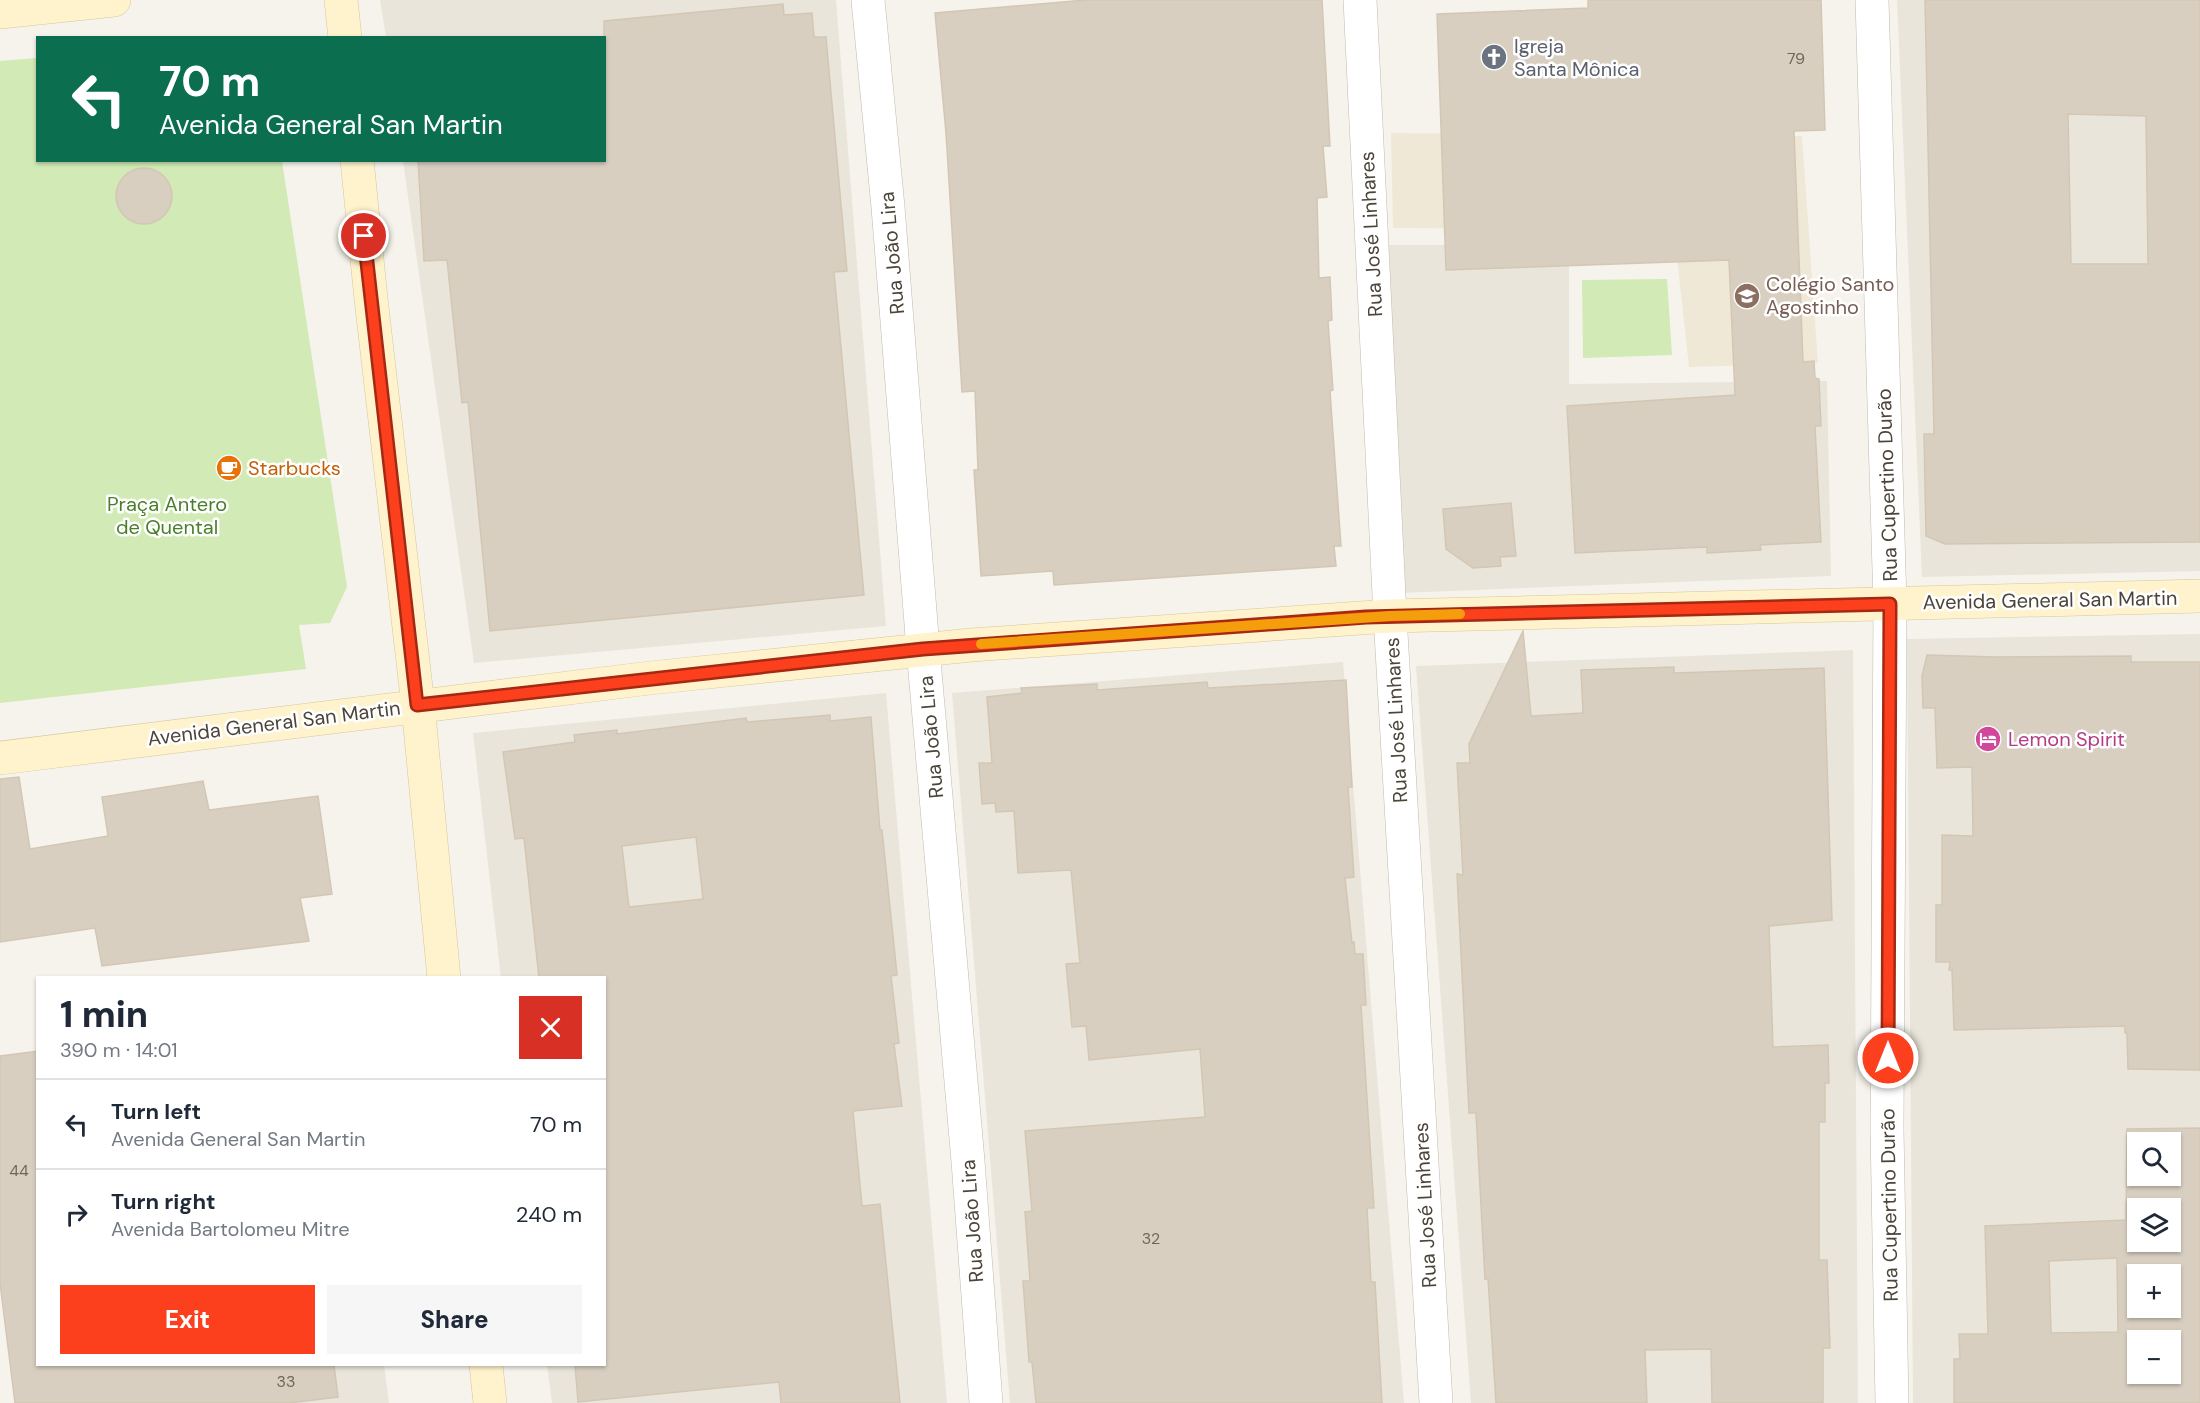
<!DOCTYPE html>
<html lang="en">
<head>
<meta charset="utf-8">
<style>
  body { margin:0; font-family:"DM Sans",sans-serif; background:#f6f6f7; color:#1f2937; height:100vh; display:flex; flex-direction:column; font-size:22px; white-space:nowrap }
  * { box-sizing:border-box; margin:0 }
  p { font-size:20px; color:#747a83 }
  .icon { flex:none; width:33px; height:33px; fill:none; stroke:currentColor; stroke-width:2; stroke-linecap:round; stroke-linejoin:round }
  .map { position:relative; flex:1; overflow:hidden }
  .details { position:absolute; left:36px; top:976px; width:570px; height:390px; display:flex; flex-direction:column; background:#fff; border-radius:0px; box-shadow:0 2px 4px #0004 }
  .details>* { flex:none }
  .hud { position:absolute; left:36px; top:36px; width:570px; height:126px; border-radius:0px; box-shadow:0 2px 4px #0004; background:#0b6e4f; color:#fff; overflow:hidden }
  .fabs { position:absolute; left:2127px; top:1132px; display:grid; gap:12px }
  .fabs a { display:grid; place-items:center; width:54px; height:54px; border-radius:0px; background:#fff; box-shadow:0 2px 4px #0004; font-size:30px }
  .pin { position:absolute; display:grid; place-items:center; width:51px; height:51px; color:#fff; margin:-26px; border:3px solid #fff; border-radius:50%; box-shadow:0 2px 6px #0007 }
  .me { position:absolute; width:66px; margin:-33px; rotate:0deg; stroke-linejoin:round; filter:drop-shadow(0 0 4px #0008) }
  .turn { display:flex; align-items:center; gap:21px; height:126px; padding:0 24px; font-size:27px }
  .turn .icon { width:78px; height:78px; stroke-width:2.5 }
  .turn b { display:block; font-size:42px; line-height:51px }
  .round { display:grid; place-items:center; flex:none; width:63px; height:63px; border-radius:0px; background:#f6f6f7 }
  .head { display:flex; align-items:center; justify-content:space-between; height:102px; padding:0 24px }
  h1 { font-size:36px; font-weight:800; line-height:45px }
  .button { display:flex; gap:12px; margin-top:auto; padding:12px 24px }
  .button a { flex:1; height:69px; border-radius:0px; background:#fc3f1d; color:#fff; font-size:24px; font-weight:800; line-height:69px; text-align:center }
  .button a+a { background:#f6f6f7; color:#1f2937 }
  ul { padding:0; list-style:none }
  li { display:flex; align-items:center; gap:18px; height:90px; padding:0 24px; border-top:2px solid #e0e1e3 }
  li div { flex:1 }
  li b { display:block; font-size:22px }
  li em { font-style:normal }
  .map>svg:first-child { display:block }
  .residential { fill:#eae5da; fill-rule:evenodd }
  .education { fill:#efe8d6 }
  .green { fill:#d2eab5 }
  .building { fill:#d8cfc1; stroke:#d3c7b4; stroke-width:1.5; fill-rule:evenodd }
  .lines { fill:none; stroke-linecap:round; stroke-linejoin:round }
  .street-casing { stroke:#c2bbae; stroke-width:34 }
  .secondary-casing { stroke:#d6c79b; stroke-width:34 }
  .street { stroke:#fff; stroke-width:33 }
  .secondary { stroke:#fff3cd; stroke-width:33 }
  .route-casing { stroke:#a42913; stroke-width:15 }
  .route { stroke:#fc3f1d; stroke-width:10 }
  .slow { stroke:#f59e0b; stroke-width:10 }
  .labels { text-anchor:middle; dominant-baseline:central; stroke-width:5; stroke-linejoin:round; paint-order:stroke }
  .number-label { font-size:16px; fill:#6e675b }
  .worship-label { font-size:20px; fill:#5b616d; stroke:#fff; text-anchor:start }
  .street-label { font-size:20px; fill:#4b4439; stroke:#fff }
  .education-label { font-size:20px; fill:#785e54; stroke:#fff; text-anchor:start }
  .food-label { font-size:20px; fill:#c56008; stroke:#fff; text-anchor:start }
  .park-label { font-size:20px; fill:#4a7f2a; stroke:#fff }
  .hotel-label { font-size:20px; fill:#b23c85; stroke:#fff; text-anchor:start }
</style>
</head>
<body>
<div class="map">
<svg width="2200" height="1403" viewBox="0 0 2200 1403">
  <rect width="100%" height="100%" fill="#f6f3ec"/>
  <!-- residential -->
  <path class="residential" d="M380,0H836L886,626L474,663L403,161L604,160V38L386,37Z
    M1897,0H2200V571L1922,577Z
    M1386,245H1569V384L1827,381L1831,576L1399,593Z
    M2200,634V1403H1913L1907,639ZM2138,1143H2170V1176H2138ZM2138,1209H2170V1242H2138ZM2138,1275H2170V1308H2138ZM2138,1341H2170V1374H2138Z
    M1853,650L1858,1403H1471L1416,666Z
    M1343,662L1404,1403H1010L952,693Z
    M886,693L947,1403H552L547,1365H604V978H501L473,733Z
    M176,1365H384L389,1403H181Z"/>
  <!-- education -->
  <path class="education" d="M1391,133L1802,136L1818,363L1689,367L1674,230L1393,228Z"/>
  <!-- green -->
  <path class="green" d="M37,58L38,160L282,161L347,587L330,623L299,625L306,669L0,703V61Z
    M1667,279L1672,355L1583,358L1582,280Z"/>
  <!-- building -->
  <path class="building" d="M1086,0H1322L1330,146H1323L1327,197L1317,198L1319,278L1330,277L1332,320L1328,321L1333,390L1330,391L1341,546H1334L1336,566L1054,585L1053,571L981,576L974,470H978L975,391L962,392L946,133L935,13Z
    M1588,0H1821L1825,130L1794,131L1803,362L1814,361L1815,378L1819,379L1821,426H1815L1821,542L1760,545L1761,550L1707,553V547L1575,553L1567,406L1735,395L1729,260L1446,270L1437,14L1588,8Z
    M1925,0H2200V542L1945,544L1926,536L1924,434H1934ZM2068,114L2146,116L2148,264H2071Z
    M783,4L784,15L812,13L814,37H826L847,271L834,272L864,595L490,631L468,402L462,403L447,260L424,261L418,160H604V21Z
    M116 196a28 28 0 1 1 56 0a28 28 0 1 1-56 0Z
    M1511,503L1516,556L1500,557L1501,566L1473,568L1446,549L1443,509Z
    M1523,631L1531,716L1583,713L1581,670L1674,667V673L1824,668L1832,920L1769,926L1773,1047L1828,1045L1829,1083H1825V1122H1819V1260H1827L1830,1348H1823V1403H1712L1711,1349L1645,1350L1647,1403H1496L1488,1279H1485L1476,1113H1469L1457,874L1463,875L1457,763H1470L1469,744Z
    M1927,655L1997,657L2131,656V662H2200V1070L2128,1069L2127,1033H2125V1026L1954,1030L1952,970H1949L1950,962H1936V905H1942V835L1973,836L1972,767L1937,768L1935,708H1923L1922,676Z
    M1346,680L1352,787H1348L1354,877L1345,878L1352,943L1354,942L1355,954H1363L1366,1005H1361L1374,1208H1367L1371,1282H1375L1382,1403H1036L1032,1362H1029L1023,1281H1030L1025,1212L1032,1211L1025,1131L1205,1117L1200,1049L1089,1060L1086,1026L1072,1027L1066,964L1080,963L1071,870L1018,873L1014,811L996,812L995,803L982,804L979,763H992L987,697L1022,693L1021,688L1097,684V690L1207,682L1208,688Z
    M830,715V721L871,717L880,830H882L897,975L891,976L899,1043L894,1044L902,1106L853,1111L862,1206L880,1204L900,1403H781L779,1382L578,1402L575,1365H604V978H539L524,838L515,839L503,752L575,742L574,735L617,730V734L746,718L747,722ZM696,837L703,899L629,907L622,846Z
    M19,777L30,849L108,836L102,797L203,781L209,810L318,796L332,894L300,898L309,941L102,966L95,928L0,942V779Z
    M38,1051V1365H334L338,1397L289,1403H15L0,1283V1056Z
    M2200,1128V1403H1954V1359H1960L1959,1334H1988L1985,1226L2126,1220L2127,1129ZM2138,1143H2170V1176H2138ZM2138,1209H2170V1242H2138ZM2117,1258L2118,1332L2051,1333L2049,1261ZM2138,1275H2170V1308H2138ZM2138,1341H2170V1374H2138Z"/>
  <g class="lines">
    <!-- street casing -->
    <g class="street-casing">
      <path id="street" d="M868,0L888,207L923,649L968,1161L986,1403
        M1360,0L1390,616L1436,1403
        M1872,0L1890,604L1887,1129L1892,1403"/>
    </g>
    <!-- secondary casing -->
    <g class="secondary-casing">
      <path id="secondary" d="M341,0L345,38
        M0,12L114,0
        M357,160L371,299L418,705L444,978
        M0,758L650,678L971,645L1390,616L2200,596
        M486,1365L490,1403"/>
    </g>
    <!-- street -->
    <use href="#street" class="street"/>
    <!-- secondary -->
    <use href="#secondary" class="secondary"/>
  </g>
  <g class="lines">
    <!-- route casing -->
    <g class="route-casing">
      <path id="route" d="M364,236L417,705L923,649L1366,617L1890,604L1888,1058"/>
    </g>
    <!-- route -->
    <use href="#route" class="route"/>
    <!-- slow -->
    <path class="slow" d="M981,644L1390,616L1460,614"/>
  </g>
  <!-- icons -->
  <defs>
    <g id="church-disc" transform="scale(1.35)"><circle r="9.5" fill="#6b7280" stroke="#fff"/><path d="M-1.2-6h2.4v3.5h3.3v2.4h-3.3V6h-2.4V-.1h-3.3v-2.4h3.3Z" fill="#fff"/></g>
    <g id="school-disc" transform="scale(1.35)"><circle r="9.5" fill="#8d6e63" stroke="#fff"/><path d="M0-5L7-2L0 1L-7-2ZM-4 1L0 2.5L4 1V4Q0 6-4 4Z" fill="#fff"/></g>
    <g id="cafe-disc" transform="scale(1.35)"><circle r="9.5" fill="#e8710a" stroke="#fff"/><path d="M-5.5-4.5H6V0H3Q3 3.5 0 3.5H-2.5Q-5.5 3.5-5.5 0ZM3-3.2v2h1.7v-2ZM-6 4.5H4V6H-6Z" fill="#fff"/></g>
    <g id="hotel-disc" transform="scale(1.35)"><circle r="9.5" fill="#d1479c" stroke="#fff"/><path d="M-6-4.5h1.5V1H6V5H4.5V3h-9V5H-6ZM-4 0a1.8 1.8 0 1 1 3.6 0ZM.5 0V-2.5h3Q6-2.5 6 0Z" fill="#fff"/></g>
  </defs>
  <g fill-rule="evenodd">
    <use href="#church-disc" x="1494" y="57"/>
    <use href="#school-disc" x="1747" y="296"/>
    <use href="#cafe-disc" x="229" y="468"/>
    <use href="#hotel-disc" x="1988" y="739"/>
  </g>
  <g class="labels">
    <!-- number labels -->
    <g class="number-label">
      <text x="1796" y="58">79</text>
      <text x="19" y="1170">44</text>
      <text x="1151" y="1238">32</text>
      <text x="286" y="1381">33</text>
    </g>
    <!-- worship labels -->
    <g class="worship-label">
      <text x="1514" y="46">Igreja<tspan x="1514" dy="23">Santa Mônica</tspan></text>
    </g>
    <!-- street labels -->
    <g class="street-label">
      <text transform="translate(1371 234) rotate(-93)">Rua José Linhares</text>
      <text transform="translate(892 253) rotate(-95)">Rua João Lira</text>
      <text transform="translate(1887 485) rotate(-92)">Rua Cupertino Durão</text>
      <text transform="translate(2050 600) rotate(-1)">Avenida General San Martin</text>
      <text transform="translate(1396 720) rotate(-93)">Rua José Linhares</text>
      <text transform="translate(274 723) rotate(-7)">Avenida General San Martin</text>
      <text transform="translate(931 737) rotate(-95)">Rua João Lira</text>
      <text transform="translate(1425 1205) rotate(-93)">Rua José Linhares</text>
      <text transform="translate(1889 1205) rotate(-91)">Rua Cupertino Durão</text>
      <text transform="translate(972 1221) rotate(-94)">Rua João Lira</text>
    </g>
    <!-- education labels -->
    <g class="education-label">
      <text x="1766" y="284">Colégio Santo<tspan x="1766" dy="23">Agostinho</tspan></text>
    </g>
    <!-- food labels -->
    <g class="food-label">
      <text x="248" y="468">Starbucks</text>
    </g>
    <!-- park labels -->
    <g class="park-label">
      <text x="167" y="504">Praça Antero<tspan x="167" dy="23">de Quental</tspan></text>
    </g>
    <!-- hotel labels -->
    <g class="hotel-label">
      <text x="2008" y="739">Lemon Spirit</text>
    </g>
  </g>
</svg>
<div class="fabs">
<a><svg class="icon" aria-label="search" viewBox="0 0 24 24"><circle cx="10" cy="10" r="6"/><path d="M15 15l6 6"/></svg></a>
<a><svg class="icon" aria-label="layers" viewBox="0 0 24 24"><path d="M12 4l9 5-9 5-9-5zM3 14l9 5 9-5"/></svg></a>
<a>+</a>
<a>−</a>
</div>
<div class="pin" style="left:364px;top:236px;background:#d93025"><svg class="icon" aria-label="arrive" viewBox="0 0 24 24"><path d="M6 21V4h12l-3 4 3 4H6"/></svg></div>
<svg class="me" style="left:1888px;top:1058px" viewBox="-20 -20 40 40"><circle r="17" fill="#fc3f1d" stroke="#fff" stroke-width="3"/><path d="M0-11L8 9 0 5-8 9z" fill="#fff"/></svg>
<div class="hud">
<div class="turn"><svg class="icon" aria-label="left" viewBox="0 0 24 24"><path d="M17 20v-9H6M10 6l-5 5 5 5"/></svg><div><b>70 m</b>Avenida General San Martin</div></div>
</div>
<section class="details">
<div class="head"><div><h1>1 min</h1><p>390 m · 14:01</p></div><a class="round" style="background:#d93025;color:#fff"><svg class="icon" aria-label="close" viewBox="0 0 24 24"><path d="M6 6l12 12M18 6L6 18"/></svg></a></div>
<ul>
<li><svg class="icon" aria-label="left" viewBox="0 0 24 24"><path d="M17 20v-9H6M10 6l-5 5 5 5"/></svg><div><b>Turn left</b><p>Avenida General San Martin</p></div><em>70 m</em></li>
<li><svg class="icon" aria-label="right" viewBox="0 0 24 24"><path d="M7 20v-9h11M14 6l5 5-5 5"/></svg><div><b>Turn right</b><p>Avenida Bartolomeu Mitre</p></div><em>240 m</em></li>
</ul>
<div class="button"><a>Exit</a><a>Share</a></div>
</section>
</div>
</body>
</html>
